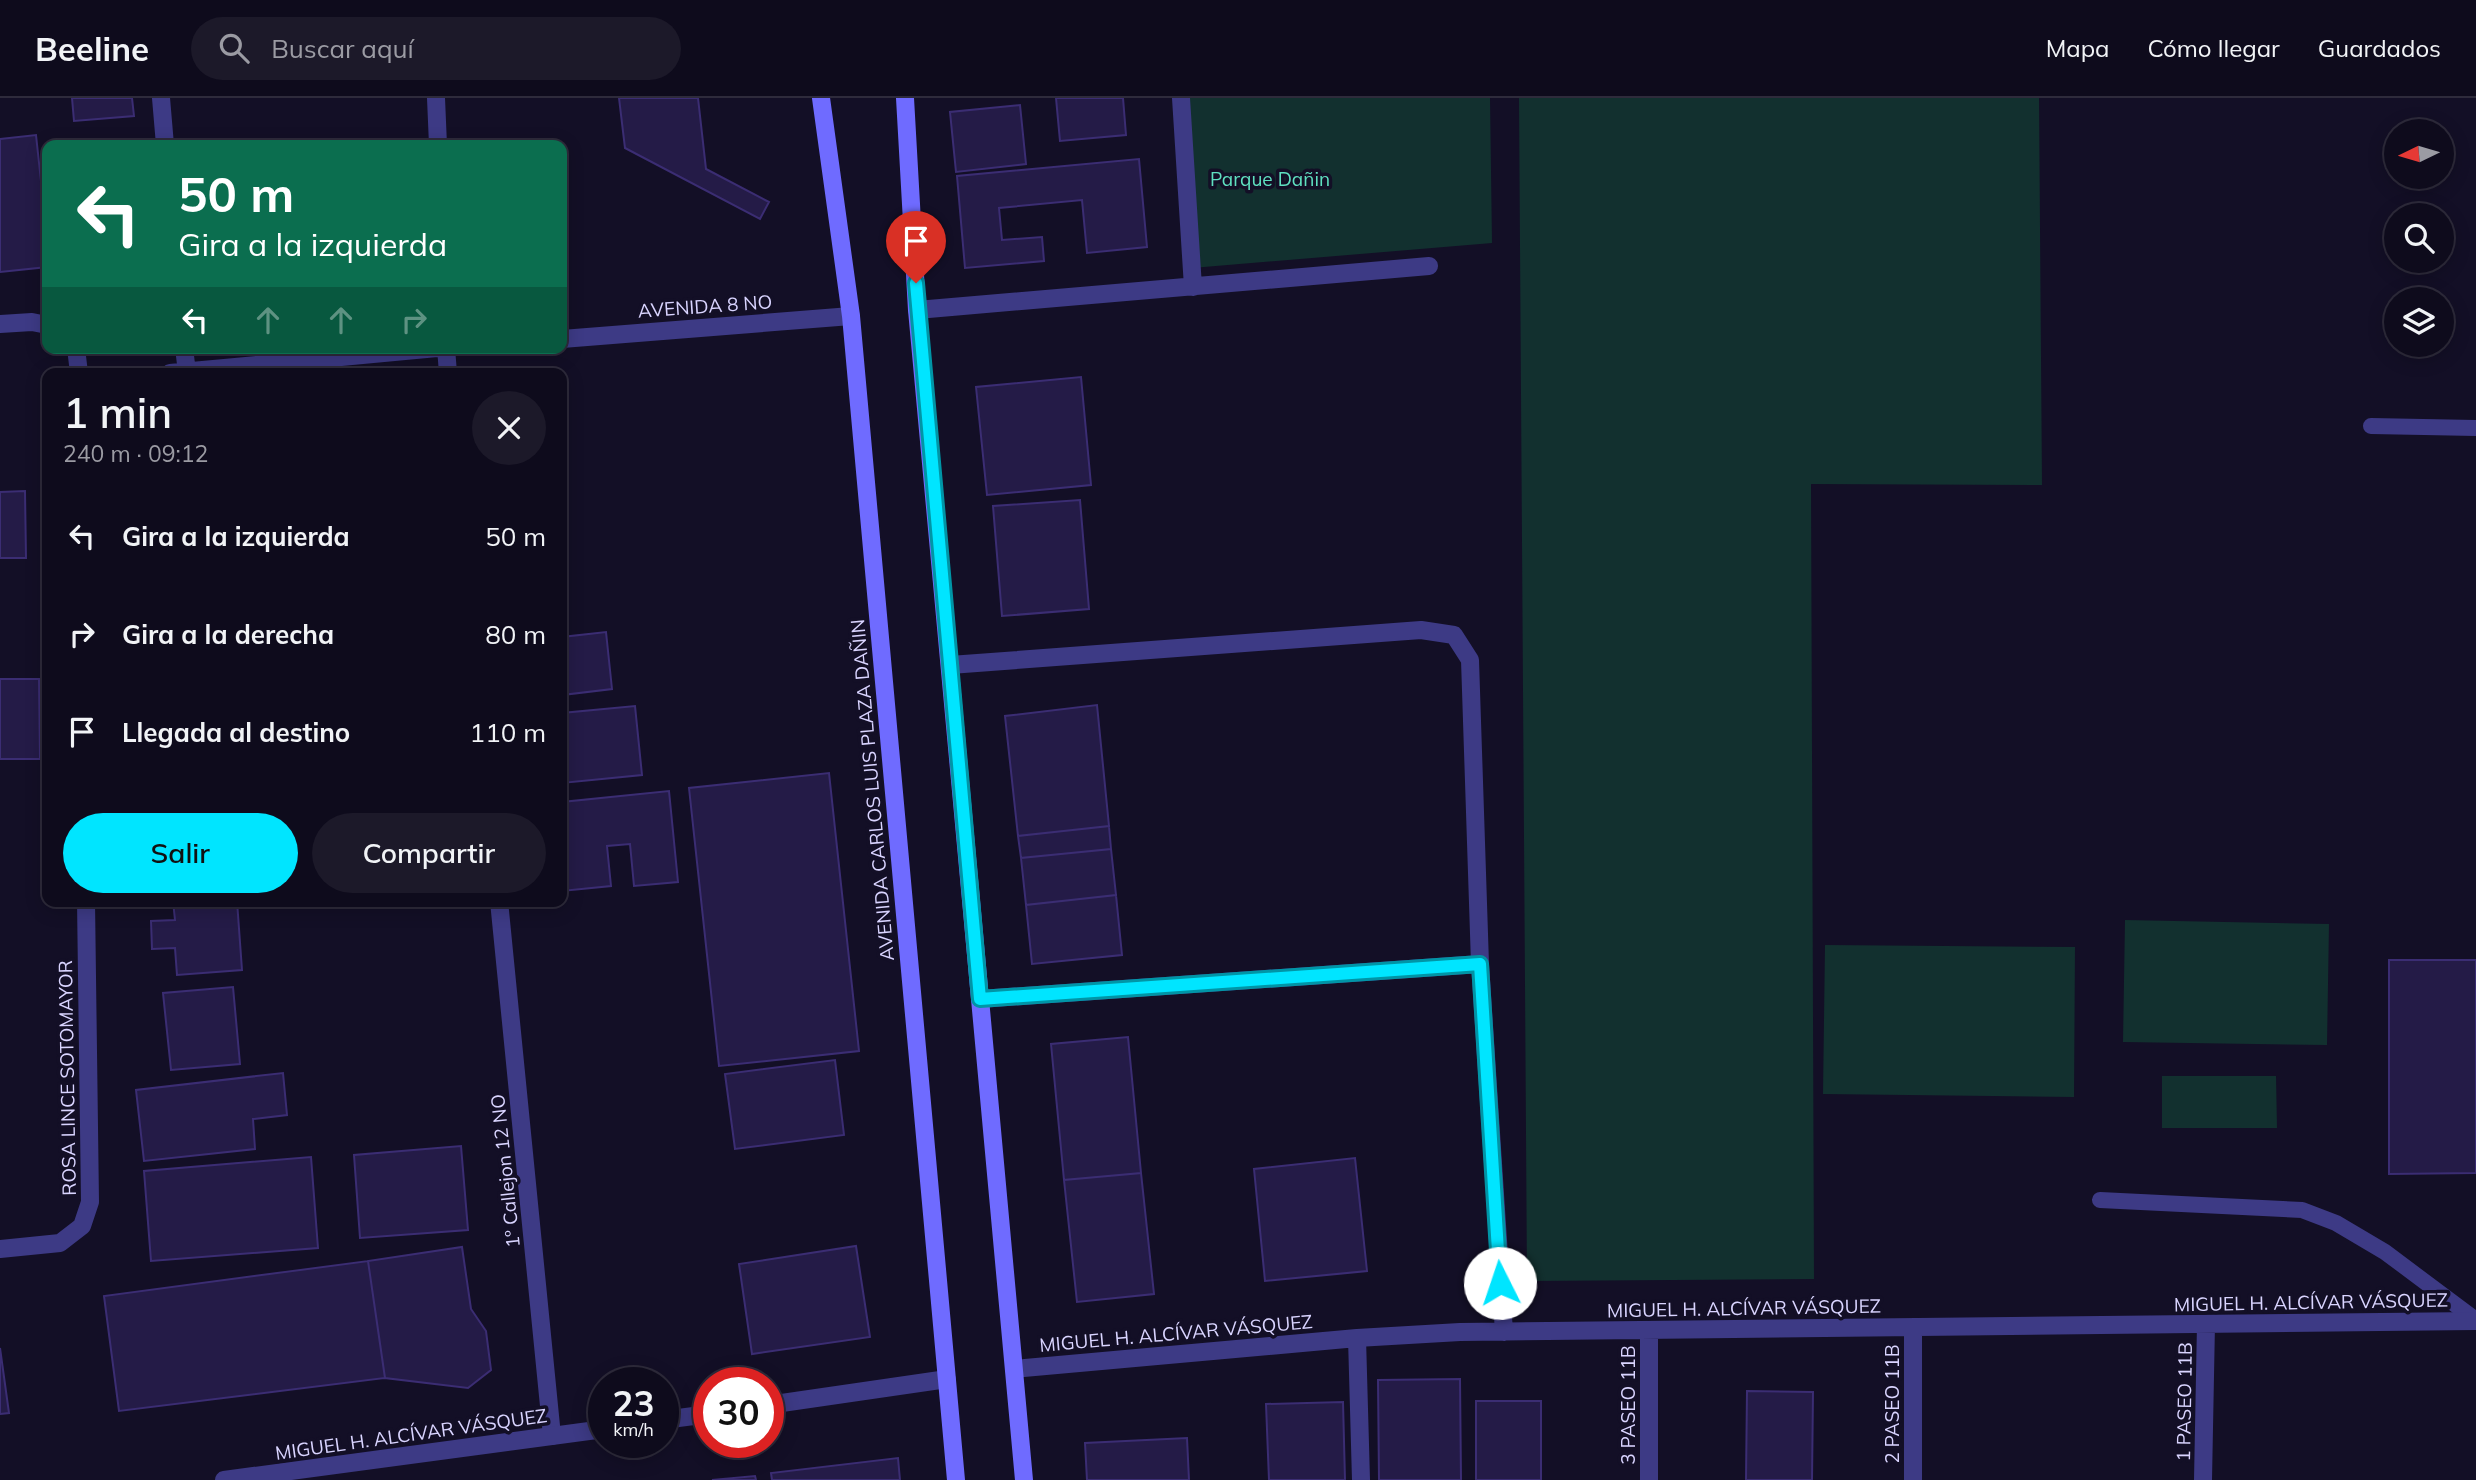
<!DOCTYPE html>
<html lang="es">
<head>
<meta charset="utf-8">
<style>
  body { margin:0; font-family:Mulish,sans-serif; background:#1c1929; color:#f1f3f6; height:100vh; display:flex; flex-direction:column; font-size:26px; white-space:nowrap }
  * { box-sizing:border-box; margin:0 }
  p { font-size:23px; color:#9b9ba3 }
  .icon { flex:none; width:38px; height:38px; fill:none; stroke:currentColor; stroke-width:2; stroke-linecap:round; stroke-linejoin:round }
  .map { position:relative; flex:1; overflow:hidden }
  .sheet { position:absolute; left:42px; top:270px; width:525px; height:539px; display:flex; flex-direction:column; background:#0e0b1c; border-radius:14px; box-shadow:0 4px 18px #0003,0 0 0 2px #2e2b3b }
  .sheet>* { flex:none }
  .hud { position:absolute; left:42px; top:42px; width:525px; height:214px; border-radius:14px; box-shadow:0 4px 18px #0003,0 0 0 2px #2e2b3b; background:#0b6e4f; color:#fff; overflow:hidden }
  .needle { width:46px; rotate:265deg }
  .controls { position:absolute; left:2384px; top:21px; display:grid; gap:14px }
  .controls a { display:grid; place-items:center; width:70px; height:70px; border-radius:50%; background:#0e0b1c; box-shadow:0 4px 18px #0003,0 0 0 2px #2e2b3b; font-size:35px }
  .speed { position:absolute; left:588px; top:1269px; display:flex; gap:14px; font-size:35px; font-weight:700; text-align:center }
  .speed>* { display:grid; place-content:center; width:91px; height:91px; border-radius:50%; background:#0e0b1c; box-shadow:0 4px 18px #0003,0 0 0 2px #2e2b3b; line-height:1 }
  .speed small { font-size:18px; font-weight:400 }
  .speed .limit { border:10px solid #d22; background:#fff; color:#111 }
  .pin { position:absolute; display:grid; place-items:center; width:60px; height:60px; color:#fff; margin:-72px -30px; border-radius:50% 50% 50% 0; rotate:-45deg; box-shadow:0 0 7px #0007 }
  .pin .icon { rotate:45deg }
  .me { position:absolute; width:77px; margin:-38px; rotate:356deg; stroke-linejoin:round; filter:drop-shadow(0 0 5px #0008) }
  .turn { display:flex; align-items:center; gap:24px; height:147px; padding:0 21px; font-size:32px }
  .turn .icon { width:91px; height:91px; stroke-width:2.5 }
  .turn b { display:block; font-size:49px; line-height:60px }
  .lanes { display:flex; align-items:center; height:66px; padding:0 21px; background:#0003; justify-content:center; gap:35px; direction:ltr }
  .lanes .off { opacity:.35 }
  .round { display:grid; place-items:center; flex:none; width:74px; height:74px; border-radius:37px; background:#1c1929 }
  .headline { display:flex; align-items:center; justify-content:space-between; height:119px; padding:0 21px }
  h1 { font-size:42px; font-weight:600; line-height:52px }
  .primary-button { display:flex; gap:14px; margin-top:auto; padding:14px 21px }
  .primary-button a { flex:1; height:80px; border-radius:42px; background:#00e5ff; color:#111; font-size:28px; font-weight:600; line-height:80px; text-align:center }
  .primary-button a+a { background:#1c1929; color:#f1f3f6 }
  ul { padding:0; list-style:none }
  li { display:flex; align-items:center; gap:21px; height:98px; padding:0 21px }
  li div { flex:1 }
  li b { display:block; font-size:26px }
  li em { font-style:normal }
  header { display:flex; align-items:center; gap:42px; box-sizing:border-box; height:98px; padding:0 35px; background:#0e0b1c; border-bottom:2px solid #2e2b3b }
  header strong { font-size:33px }
  nav { display:flex; gap:38px; margin-inline-start:auto; font-size:24px }
  .search { width:490px; height:63px; background:#1c1929; display:flex; align-items:center; gap:18px; box-sizing:border-box; padding:0 24px; border-radius:38px; color:#9b9ba3; font-size:26px }
  .map>svg:first-child { display:block }
  .green { fill:#12302f }
  .building { fill:#241b47; stroke:#3b2d73; stroke-width:2 }
  .lines { fill:none; stroke-linecap:round; stroke-linejoin:round }
  .service { stroke:#3d3a85; stroke-width:16 }
  .minor { stroke:#3d3a85; stroke-width:18 }
  .tertiary { stroke:#3d3a85; stroke-width:18 }
  .secondary { stroke:#6f6bff; stroke-width:18 }
  .route-casing { stroke:#0095a6; stroke-width:18 }
  .route { stroke:#00e5ff; stroke-width:12 }
  .labels { text-anchor:middle; dominant-baseline:central; stroke-width:7; stroke-linejoin:round; paint-order:stroke }
  .park-label { font-size:19px; fill:#5fe0c0; stroke:#130f26 }
  .street-label { font-size:19px; fill:#d9d4ff; stroke:#130f26 }
</style>
</head>
<body>
<header>
<strong>Beeline</strong>
<div class="search"><svg class="icon" aria-label="search" viewBox="0 0 24 24"><circle cx="10" cy="10" r="6"/><path d="M15 15l6 6"/></svg>Buscar aquí</div>
<nav><a>Mapa</a><a>Cómo llegar</a><a>Guardados</a></nav>
</header>
<div class="map">
<svg width="2476" height="1382" viewBox="0 0 2476 1382">
  <rect width="100%" height="100%" fill="#130f26"/>
  <!-- green -->
  <path class="green" d="M1181,0H1490L1492,145L1192,170Z
    M1519,0H2039L2042,387L1811,386L1814,1181L1527,1183Z
    M2125,822L2329,826L2327,947L2123,944Z
    M1825,847L2075,849L2074,999L1823,996Z
    M2162,978H2276L2277,1030H2162Z"/>
  <!-- building -->
  <path class="building" d="M72,0H132L134,18L74,23Z
    M619,0H698L706,71L769,104L760,121L625,50Z
    M1056,0H1123L1126,37L1060,43Z
    M1020,7L1026,66L956,74L950,14Z
    M36,37L47,139V169L0,174V41Z
    M1139,61L1147,149L1087,155L1082,102L999,110L1002,142L1042,139L1044,163L965,170L957,78Z
    M1081,279L1091,387L987,397L976,289Z
    M25,393L26,460H0V394Z
    M1080,402L1089,511L1002,518L993,408Z
    M606,534L612,591L562,597V539Z
    M0,581H39L40,661H0Z
    M1097,607L1109,728L1018,738L1005,618Z
    M635,608L642,677L562,685V615Z
    M829,675L859,953L719,968L689,690Z
    M669,693L678,784L634,788L630,746L607,748L611,788L562,793V704Z
    M1109,728L1111,751L1021,760L1018,738Z
    M1111,751L1116,797L1026,807L1021,760Z
    M1116,797L1122,857L1032,866L1026,807Z
    M173,803H237L242,872L177,877L175,850L152,851L151,823L175,822Z
    M2389,862H2476V1075L2389,1076Z
    M233,889L240,966L171,972L163,895Z
    M1128,939L1141,1075L1064,1082L1051,946Z
    M835,962L844,1037L735,1051L725,976Z
    M283,975L287,1017L253,1021L255,1051L144,1063L136,992Z
    M461,1048L468,1132L360,1140L354,1057Z
    M311,1059L318,1150L151,1163L144,1073Z
    M1355,1060L1367,1173L1265,1183L1254,1071Z
    M1141,1075L1154,1196L1077,1204L1064,1082Z
    M856,1148L870,1239L752,1256L739,1166Z
    M462,1149L471,1211L486,1233L491,1272L468,1290L385,1280L368,1163Z
    M368,1163L385,1280L119,1313L104,1198Z
    M0,1250L9,1315L0,1316Z
    M1460,1281L1461,1382H1379L1378,1282Z
    M1747,1293L1813,1294L1812,1382H1746Z
    M1476,1303H1541V1382H1476Z
    M1343,1304L1345,1382H1269L1266,1306Z
    M1187,1340L1189,1382H1087L1085,1345Z
    M898,1360L900,1382H772L771,1375Z
    M755,1378L756,1382H712Z"/>
  <g class="lines">
    <!-- service -->
    <path class="service" d="M2371,328L2476,330
      M2100,1102L2302,1112L2336,1125L2385,1154L2476,1222"/>
    <!-- minor -->
    <path class="minor" d="M161,0L165,47
      M436,0L438,47
      M1181,0L1193,189
      M917,212L1429,168
      M0,226L32,224L47,227
      M562,241L851,218
      M76,250L79,275
      M184,250L187,274
      M446,250L448,275
      M170,275L437,250
      M950,567L1421,532L1454,537L1470,562L1480,866L1504,1234
      M499,803L552,1338
      M980,901L1480,866
      M0,1151L60,1145L82,1128L90,1104L86,803
      M1913,1229V1382
      M1357,1240L1361,1382
      M1014,1271L1357,1240L1460,1234L2476,1223
      M1649,1382V1233
      M2203,1382L2206,1226"/>
    <!-- tertiary -->
    <path class="tertiary" d="M768,1307L947,1281
      M663,1322L709,1316
      M224,1382L604,1331"/>
    <!-- secondary -->
    <path class="secondary" d="M821,0L851,218L956,1382
      M905,0L917,212L1024,1382"/>
  </g>
  <g class="lines">
    <!-- route casing -->
    <g class="route-casing">
      <path id="route" d="M916,185L980,901L1480,866L1500,1185"/>
    </g>
    <!-- route -->
    <use href="#route" class="route"/>
  </g>
  <g class="labels">
    <!-- park labels -->
    <g class="park-label">
      <text x="1270" y="81">Parque Dañin</text>
    </g>
    <!-- street labels -->
    <g class="street-label">
      <text transform="translate(705 208) rotate(-4)">AVENIDA 8 NO</text>
      <text transform="translate(872 692) rotate(-95)">AVENIDA CARLOS LUIS PLAZA DAÑIN</text>
      <text transform="translate(67 980) rotate(-91)">ROSA LINCE SOTOMAYOR</text>
      <text transform="translate(505 1073) rotate(-96)">1º Callejon 12 NO</text>
      <text transform="translate(2311 1204) rotate(-1)">MIGUEL H. ALCÍVAR VÁSQUEZ</text>
      <text transform="translate(1744 1210) rotate(-1)">MIGUEL H. ALCÍVAR VÁSQUEZ</text>
      <text transform="translate(1176 1235) rotate(-5)">MIGUEL H. ALCÍVAR VÁSQUEZ</text>
      <text transform="translate(2184 1304) rotate(-89)">1 PASEO 11B</text>
      <text transform="translate(1892 1306) rotate(-90)">2 PASEO 11B</text>
      <text transform="translate(1628 1307) rotate(-90)">3 PASEO 11B</text>
      <text transform="translate(411 1336) rotate(-8)">MIGUEL H. ALCÍVAR VÁSQUEZ</text>
    </g>
  </g>
</svg>
<div class="controls">
<a><svg class="needle" viewBox="-14 -14 28 28"><path d="M0-13l5 13h-10z" fill="#e53935"/><path d="M0 13l5-13h-10z" fill="#9b9ba3"/></svg></a>
<a><svg class="icon" aria-label="search" viewBox="0 0 24 24"><circle cx="10" cy="10" r="6"/><path d="M15 15l6 6"/></svg></a>
<a><svg class="icon" aria-label="layers" viewBox="0 0 24 24"><path d="M12 4l9 5-9 5-9-5zM3 14l9 5 9-5"/></svg></a>
</div>
<div class="speed"><div>23<small>km/h</small></div><div class="limit">30</div></div>
<div class="pin" style="left:916px;top:185px;background:#d93025"><svg class="icon" aria-label="arrive" viewBox="0 0 24 24"><path d="M6 21V4h12l-3 4 3 4H6"/></svg></div>
<svg class="me" style="left:1500px;top:1185px" viewBox="-20 -20 40 40"><circle r="19" fill="#fff"/><path d="M0-13L10 11 0 6-10 11z" fill="#00e5ff"/></svg>
<div class="hud">
<div class="turn"><svg class="icon" aria-label="left" viewBox="0 0 24 24"><path d="M17 20v-9H6M10 6l-5 5 5 5"/></svg><div><b>50 m</b>Gira a la izquierda</div></div>
<div class="lanes"><svg class="icon" aria-label="left" viewBox="0 0 24 24"><path d="M17 20v-9H6M10 6l-5 5 5 5"/></svg><svg class="icon off" aria-label="ahead" viewBox="0 0 24 24"><path d="M12 20V5M6 11l6-6 6 6"/></svg><svg class="icon off" aria-label="ahead" viewBox="0 0 24 24"><path d="M12 20V5M6 11l6-6 6 6"/></svg><svg class="icon off" aria-label="right" viewBox="0 0 24 24"><path d="M7 20v-9h11M14 6l5 5-5 5"/></svg></div>
</div>
<section class="sheet">
<div class="headline"><div><h1>1 min</h1><p>240 m · 09:12</p></div><a class="round"><svg class="icon" aria-label="close" viewBox="0 0 24 24"><path d="M6 6l12 12M18 6L6 18"/></svg></a></div>
<ul>
<li><svg class="icon" aria-label="left" viewBox="0 0 24 24"><path d="M17 20v-9H6M10 6l-5 5 5 5"/></svg><div><b>Gira a la izquierda</b></div><em>50 m</em></li>
<li><svg class="icon" aria-label="right" viewBox="0 0 24 24"><path d="M7 20v-9h11M14 6l5 5-5 5"/></svg><div><b>Gira a la derecha</b></div><em>80 m</em></li>
<li><svg class="icon" aria-label="arrive" viewBox="0 0 24 24"><path d="M6 21V4h12l-3 4 3 4H6"/></svg><div><b>Llegada al destino</b></div><em>110 m</em></li>
</ul>
<div class="primary-button"><a>Salir</a><a>Compartir</a></div>
</section>
</div>
</body>
</html>
